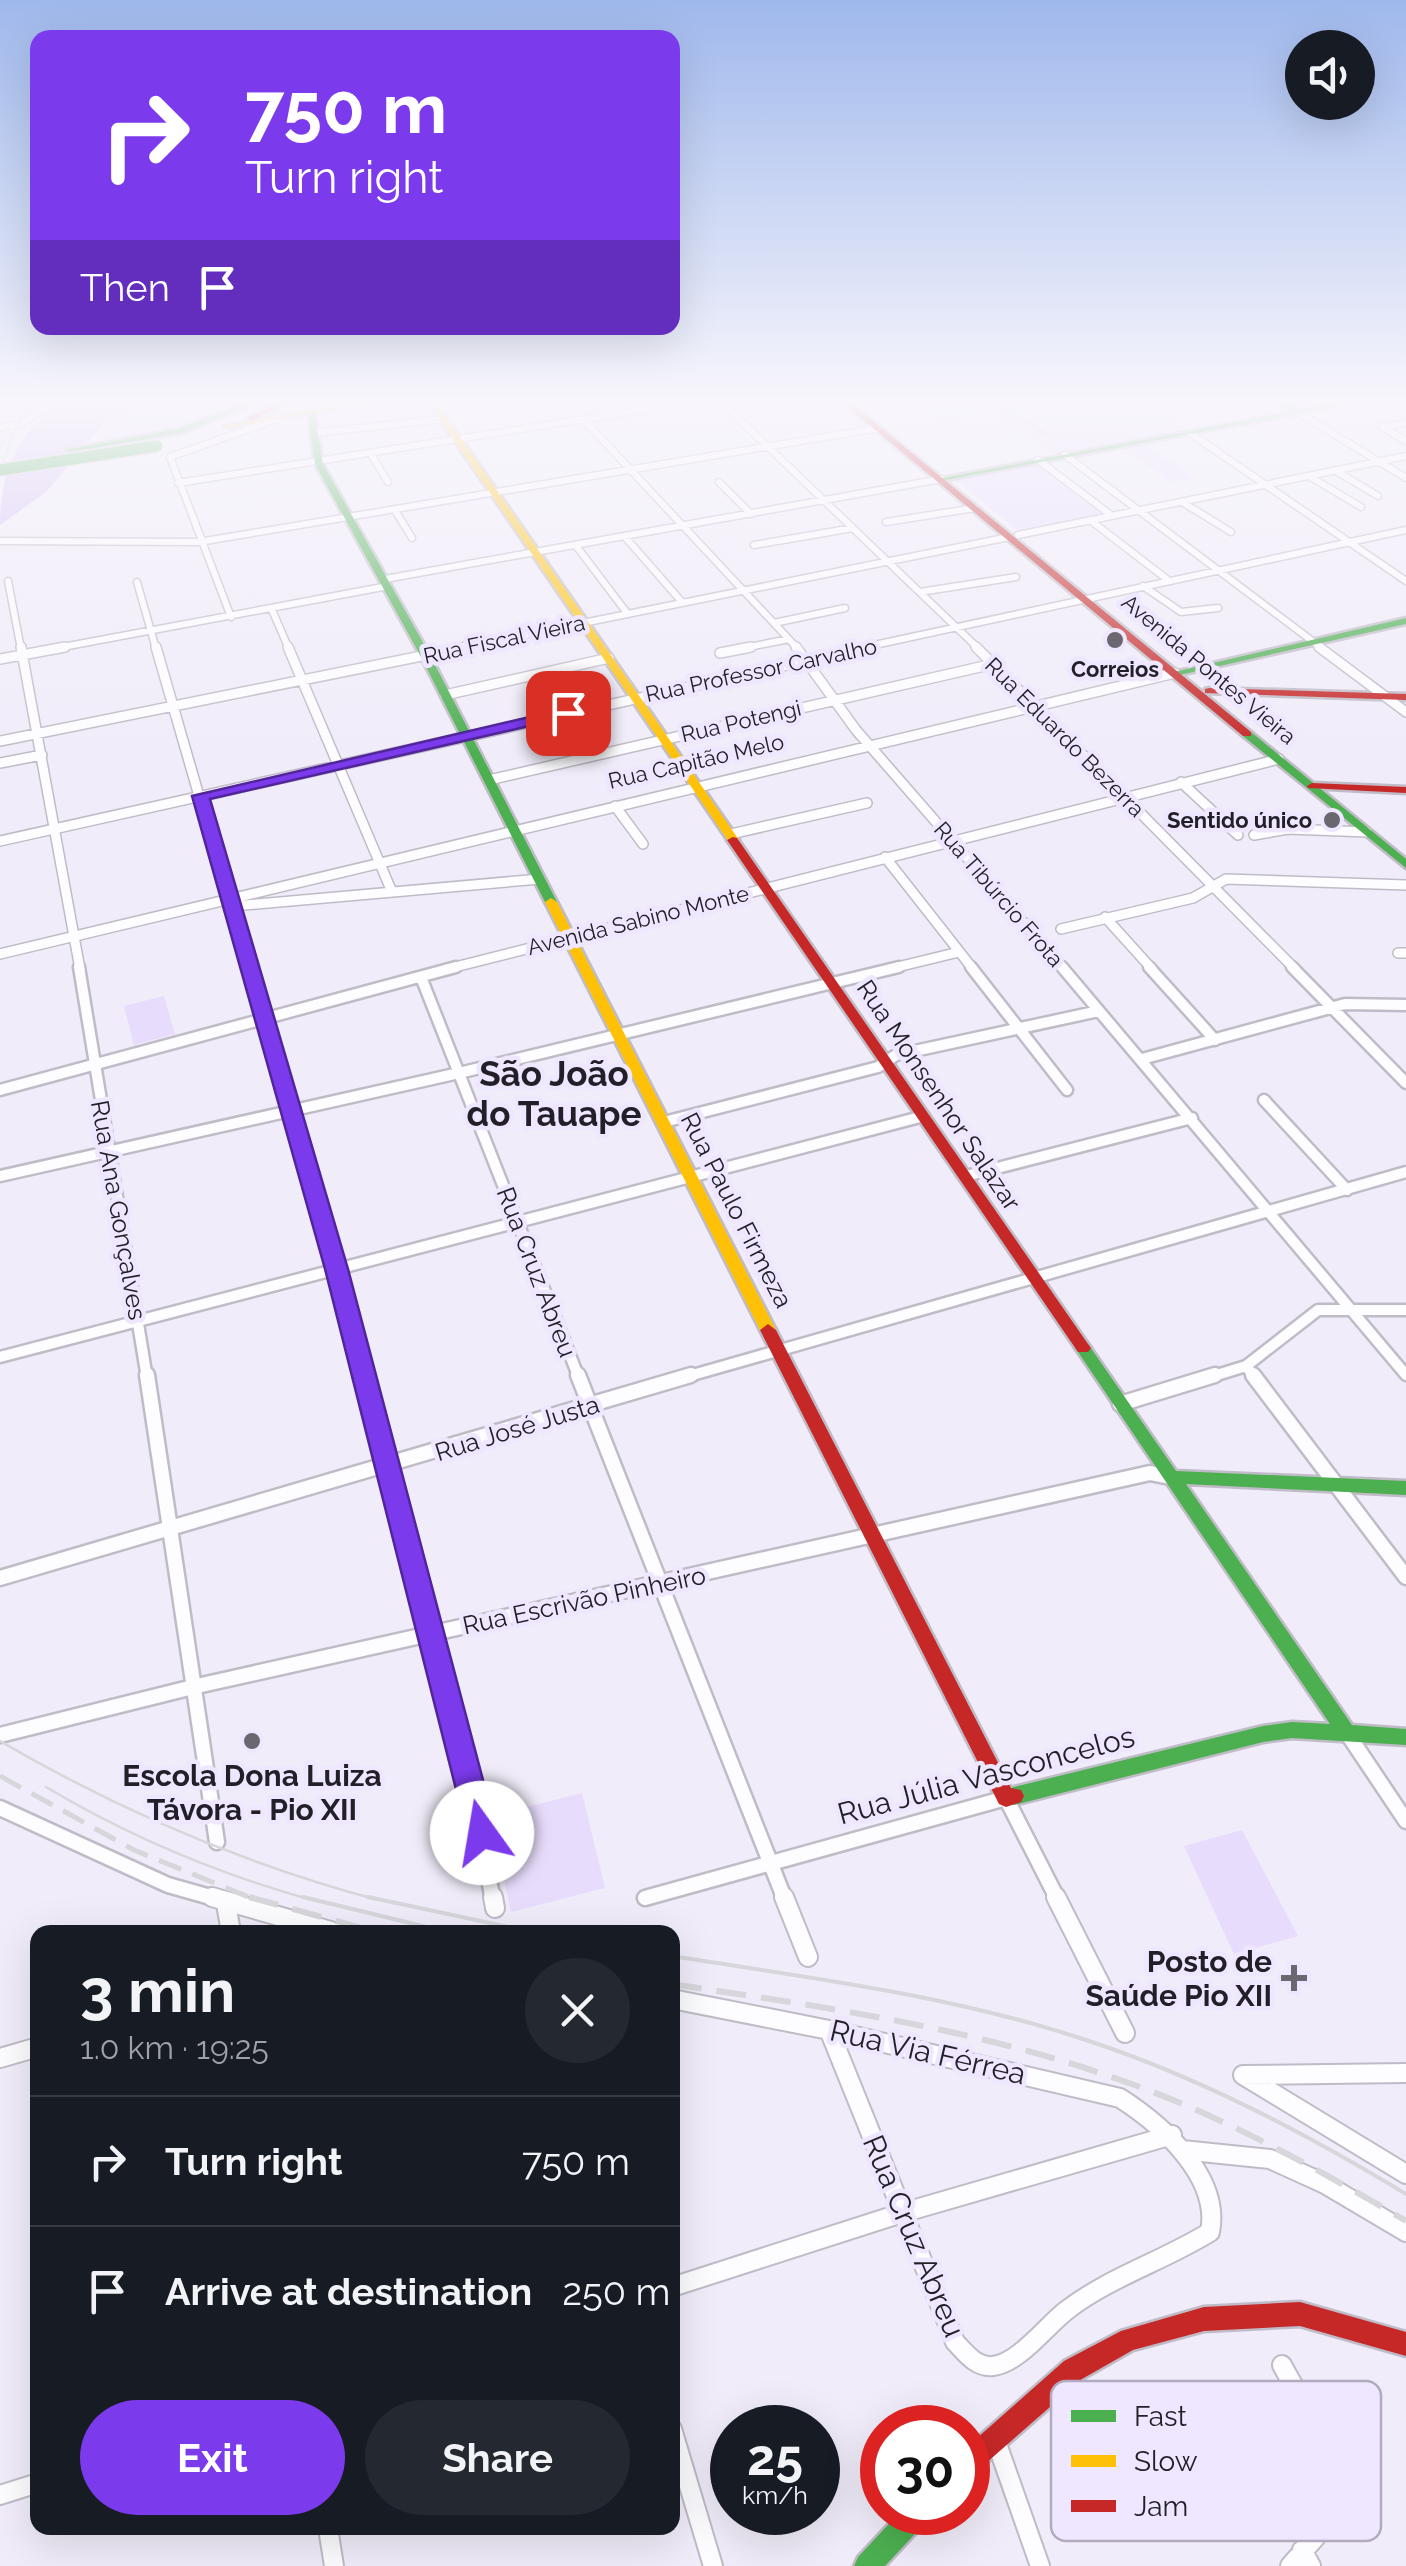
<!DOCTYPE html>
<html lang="en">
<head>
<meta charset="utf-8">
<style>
  body { margin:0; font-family:Raleway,sans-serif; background:#242831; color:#f1f3f6; height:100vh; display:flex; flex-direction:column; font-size:38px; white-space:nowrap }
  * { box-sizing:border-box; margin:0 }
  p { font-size:32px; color:#9ea1a6 }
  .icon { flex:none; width:55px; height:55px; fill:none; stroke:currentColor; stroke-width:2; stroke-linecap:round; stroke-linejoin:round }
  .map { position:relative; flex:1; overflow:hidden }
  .drawer { position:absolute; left:30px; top:1925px; width:650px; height:610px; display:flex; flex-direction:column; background:#171b24; border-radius:20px; box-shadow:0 10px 40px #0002 }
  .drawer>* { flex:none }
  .hud { position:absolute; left:30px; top:30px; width:650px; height:305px; border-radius:20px; box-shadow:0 10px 40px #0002; background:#7c3aed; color:#fff; overflow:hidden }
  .controls { position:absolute; left:1285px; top:30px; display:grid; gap:20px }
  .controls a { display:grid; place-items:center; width:90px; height:90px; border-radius:50%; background:#171b24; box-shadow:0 10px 40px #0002; font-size:50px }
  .speed { position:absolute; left:710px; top:2405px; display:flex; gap:20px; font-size:50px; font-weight:700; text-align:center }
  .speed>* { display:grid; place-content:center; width:130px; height:130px; border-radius:50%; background:#171b24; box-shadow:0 10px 40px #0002; line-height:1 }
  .speed small { font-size:25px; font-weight:400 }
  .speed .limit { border:15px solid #d22; background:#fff; color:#111 }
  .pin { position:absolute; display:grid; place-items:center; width:85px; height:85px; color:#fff; margin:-42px; border-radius:20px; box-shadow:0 5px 15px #0006 }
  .me { position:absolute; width:110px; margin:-55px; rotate:347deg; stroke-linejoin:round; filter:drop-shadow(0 0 8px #0008) }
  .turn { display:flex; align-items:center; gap:35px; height:210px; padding:0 50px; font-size:45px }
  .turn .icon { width:130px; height:130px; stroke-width:2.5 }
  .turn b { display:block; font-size:70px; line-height:85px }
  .then { display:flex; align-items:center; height:95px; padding:0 50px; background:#0003; gap:20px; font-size:38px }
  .round { display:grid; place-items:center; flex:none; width:105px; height:105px; border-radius:52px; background:#242831 }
  .overview { display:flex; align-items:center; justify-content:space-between; height:170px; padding:0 50px }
  h1 { font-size:60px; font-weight:700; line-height:75px }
  .action { display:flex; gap:20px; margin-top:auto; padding:20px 50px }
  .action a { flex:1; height:115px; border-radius:60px; background:#7c3aed; color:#fff; font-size:40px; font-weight:700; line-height:115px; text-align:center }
  .action a+a { background:#242831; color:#f1f3f6 }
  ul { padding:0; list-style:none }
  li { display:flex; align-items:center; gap:30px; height:130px; padding:0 50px; border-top:2px solid #363941 }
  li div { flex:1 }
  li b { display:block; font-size:38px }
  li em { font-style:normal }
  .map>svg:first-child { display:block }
  .green { fill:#e8dcfc }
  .water { fill:#d3bef2 }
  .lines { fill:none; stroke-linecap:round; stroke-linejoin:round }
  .stream { stroke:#d3bef2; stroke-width:2.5 }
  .street-far4-casing { stroke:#c0bcc7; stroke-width:9 }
  .street-far3-casing { stroke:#c0bcc7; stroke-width:12 }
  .street-far2-casing { stroke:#c0bcc7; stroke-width:15 }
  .street-far1-casing { stroke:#c0bcc7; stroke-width:19 }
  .street-casing { stroke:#c0bcc7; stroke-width:22 }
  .fast-casing { stroke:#c0bcc7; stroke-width:5 }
  .slow-casing { stroke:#c0bcc7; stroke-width:5 }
  .jam-casing { stroke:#c0bcc7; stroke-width:5 }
  .street-far4 { stroke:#fdfcfe; stroke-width:6 }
  .street-far3 { stroke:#fdfcfe; stroke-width:9 }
  .street-far2 { stroke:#fdfcfe; stroke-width:10 }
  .street-far1 { stroke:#fdfcfe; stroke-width:14 }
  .street { stroke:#fdfcfe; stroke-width:18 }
  .fast { fill:#4caf50; fill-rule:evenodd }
  .slow { fill:#ffc107; fill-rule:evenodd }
  .jam { fill:#c62828; fill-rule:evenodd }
  .tram-far1 { stroke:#d7d6da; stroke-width:2.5 }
  .tram { stroke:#d7d6da; stroke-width:4 }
  .rail-far2 { stroke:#d7d6da; stroke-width:2.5; stroke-dasharray:11 6; stroke-linecap:butt }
  .rail-far1 { stroke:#d7d6da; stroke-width:5; stroke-dasharray:24 12; stroke-linecap:butt }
  .rail { stroke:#d7d6da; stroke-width:6; stroke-dasharray:30 15; stroke-linecap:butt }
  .fast-bridge-casing { stroke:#cdcbd2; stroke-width:14; stroke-linecap:butt }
  .fast-bridge { stroke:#4caf50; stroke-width:11 }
  .route { fill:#7c3aed; stroke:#51269a; stroke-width:2.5 }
  .poi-dot { fill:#6a6771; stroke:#efe6ff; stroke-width:4 }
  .labels { text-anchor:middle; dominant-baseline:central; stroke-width:9; stroke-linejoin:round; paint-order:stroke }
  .far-street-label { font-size:22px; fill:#221f28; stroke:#efe6ff }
  .far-poi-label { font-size:22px; font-weight:bold; fill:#221f28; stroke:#efe6ff }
  .street-label { font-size:25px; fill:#221f28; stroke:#efe6ff }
  .near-poi-label { font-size:30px; font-weight:bold; fill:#221f28; stroke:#efe6ff }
  .near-street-label { font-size:30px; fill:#221f28; stroke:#efe6ff }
  .district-label { font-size:35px; font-weight:bold; fill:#221f28; stroke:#efe6ff }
  .key { fill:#efe6ff; stroke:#b2aabe; stroke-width:2.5 }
  .key-label { font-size:28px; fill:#221f28 }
</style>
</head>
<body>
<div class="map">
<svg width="1406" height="2566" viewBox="0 0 1406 2566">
  <rect width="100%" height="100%" fill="#f0ecf9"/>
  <!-- green -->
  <path class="green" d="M162,398H245L173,428L92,443L116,416L161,405L156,401Z
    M861,398H1245L1253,404L1167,417L1186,430L1052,454L996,412L941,420L934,415L924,417L910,407L877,411Z
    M1146,445L1195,479L1172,482L1123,448Z
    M1039,464L1104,514L1019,532L955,479Z
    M164,996L175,1034L134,1045L124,1006Z
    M582,1793L605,1888L511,1912L491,1816Z
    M1242,1830L1298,1936L1234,1954L1184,1846Z"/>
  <!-- water -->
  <path class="water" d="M79,398H161L109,417L46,492L0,525C0,468 23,417 79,398Z"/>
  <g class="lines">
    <!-- stream -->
    <path class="stream" d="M973,398L1006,410L1049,436
      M917,401L931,398"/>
    <!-- street-far4 casing -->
    <g class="street-far4-casing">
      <path id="street-far4" d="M592,398L610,417
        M717,398L979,649
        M1334,398L1345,404
        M1299,413L1406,478
        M0,414L13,398
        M585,421L798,649
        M1406,423L1382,427L1406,441
        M0,428L19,424L65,398
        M314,433L444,419
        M1190,433L1406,581
        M1065,455L1323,649
        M372,456L388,482
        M1038,460L1111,515
        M1336,471L1378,496
        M1309,476L1361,507
        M719,482L751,514
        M178,483L718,398
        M1182,502L1231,532
        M396,512L412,538
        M1090,520L1168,580
        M886,522L975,508
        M1018,535L1406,456
        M625,537L682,602
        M0,541L199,542L878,428
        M754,545L853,528
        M577,547L627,613
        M385,579L941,479
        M8,581L21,649
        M137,582L156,649
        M1143,586L1181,612L1218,608
        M920,592L1016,577
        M272,610L289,649
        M231,617L170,457L282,417
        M774,623L845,608
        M52,649L388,586
        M454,649L1009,537
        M739,649L789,639
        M856,649L1406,530"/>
    </g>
    <!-- street-far3 casing -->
    <g class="street-far3-casing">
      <path id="street-far3" d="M21,647L80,969
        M156,647L249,969
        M288,647L392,892
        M796,647L856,730L1064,969
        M976,647L1295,969
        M1319,647L1406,712
        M720,653L751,647
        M0,659L65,647
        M445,695L609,658
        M0,741L466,647
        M0,763L42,755
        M489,780L993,664
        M1181,782L1238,835
        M615,806L643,844
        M731,834L867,803
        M1254,835L1288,829L1367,832
        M0,841L868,647
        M885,857L973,969
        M234,906L540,879
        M1105,917L1152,969
        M1061,929L1193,898L1226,879L1406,885
        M1398,953H1406
        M0,954L1175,673
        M447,969L1279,759
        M889,969L959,952"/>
    </g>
    <!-- street-far2 casing -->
    <g class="street-far2-casing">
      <path id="street-far2" d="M79,967L147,1378
        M248,967L364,1378
        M971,967L1067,1090
        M1062,967L1406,1375
        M1149,967L1215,1040
        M1292,967L1406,1083
        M421,977L579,1378
        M1142,1059L1345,1004L1406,1005
        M0,1090L456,967
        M1264,1100L1347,1190
        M664,1122L878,1067L896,1055L1099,1011
        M0,1176L459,1073L899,967
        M966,1176L1192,1118
        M0,1357L924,1116
        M1246,1366L1255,1378
        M682,1378L1406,1172
        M1207,1378L1246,1366L1318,1310H1406"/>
    </g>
    <!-- street-far1 casing -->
    <g class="street-far1-casing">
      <path id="street-far1" d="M147,1375L217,1842
        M364,1375L467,1769L493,1900
        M578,1375L785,1900
        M1253,1375L1406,1577
        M1120,1404L1215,1375
        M0,1578L691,1375
        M1347,1733L1406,1821
        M0,1735L197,1686L1150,1473L1170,1477
        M0,1808L168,1885L221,1900
        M645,1898L1006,1798L1058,1900"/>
    </g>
    <!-- street casing -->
    <g class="street-casing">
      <path id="street" d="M212,1897L334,1932
        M493,1897L495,1908
        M784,1897L808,1957
        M1056,1897L1125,2033
        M226,1904L231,1932
        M672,1999L829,2030
        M829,2030L1120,2098C1162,2125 1221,2177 1210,2232C1163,2261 1110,2277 1067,2310C1046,2326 1019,2363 993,2366C976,2368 966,2353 955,2342Z
        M0,2058L38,2047
        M1243,2075L1406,2174
        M1243,2075L1406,2073
        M1182,2150L1270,2159L1325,2184L1406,2232
        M672,2287L902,2213L1172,2135
        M1282,2365C1300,2399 1348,2471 1333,2510C1325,2531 1304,2549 1290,2566
        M672,2429L713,2566
        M996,2441L1040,2566
        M0,2495L38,2483
        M328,2528L334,2566
        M1302,2550L1311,2566"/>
    </g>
    <!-- fast casing -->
    <g class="fast-casing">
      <path id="fast" d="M259,398H269L183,433L69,452L65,450L178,429Z
        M1270,398H1279L1300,410L1366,398H1381L941,481L937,479L1291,412Z
        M307,409L314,411L323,464L430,655L557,902L555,905H547L545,902L420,655L315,464Z
        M1406,618V624L1175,676L1170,673Z
        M1243,732H1251L1406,859V868L1243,736Z
        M1083,1342L1088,1344L1176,1471L1406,1481V1495L1186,1484L1352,1725L1406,1729V1745L1292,1738L1263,1742L1014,1805L1007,1802L1004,1796L1007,1790L1014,1787L1263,1726L1292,1722L1330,1724L1078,1352L1075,1348L1078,1344Z
        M900,2512H930L927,2521L885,2566H854L858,2557Z"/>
    </g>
    <!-- slow casing -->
    <g class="slow-casing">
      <path id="slow" d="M376,398H391L228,428L224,426Z
        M425,398H433L739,840L737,842H729Z
        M551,898L557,902L776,1330L773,1334L768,1336L760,1330L545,902Z"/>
    </g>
    <!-- jam casing -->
    <g class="jam-casing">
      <path id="jam" d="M290,398H300L253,420L246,418Z
        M837,398H845L1251,732V736H1243Z
        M1209,688L1406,694V700L1205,693V689Z
        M1312,783L1406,787V793L1308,788L1307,786Z
        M733,837L737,838L1088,1344L1091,1348L1088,1352H1078L727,840Z
        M768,1324L776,1330L1011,1788L1021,1790L1024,1796L1021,1802L1006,1807L999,1804L760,1330Z
        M1300,2302L1406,2332V2356L1300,2326L1204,2331L1133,2350L1082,2379L977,2471L968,2474V2446L1064,2361L1121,2331L1204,2307Z"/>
    </g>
    <!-- street-far4 -->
    <use href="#street-far4" class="street-far4"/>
    <!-- street-far3 -->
    <use href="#street-far3" class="street-far3"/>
    <!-- street-far2 -->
    <use href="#street-far2" class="street-far2"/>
    <!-- street-far1 -->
    <use href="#street-far1" class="street-far1"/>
    <!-- street -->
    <use href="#street" class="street"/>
    <!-- fast -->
    <use href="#fast" class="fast"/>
    <!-- slow -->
    <use href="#slow" class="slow"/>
    <!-- jam -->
    <use href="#jam" class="jam"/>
    <!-- tram-far1 -->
    <path class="tram-far1" d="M0,472L15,428L37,398
      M0,1741C120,1811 243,1864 378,1900
      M46,1787C130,1837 218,1874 312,1900"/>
    <!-- tram -->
    <path class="tram" d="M303,1897L443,1931
      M368,1897L532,1932
      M672,1956C810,1978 950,1995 1083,2039C1197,2076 1303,2132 1406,2194"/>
    <!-- rail-far2 -->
    <path class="rail-far2" d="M0,449L12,417L27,398"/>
    <!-- rail-far1 -->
    <path class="rail-far1" d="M0,1776L134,1850L256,1900"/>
    <!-- rail -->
    <path class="rail" d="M249,1897L376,1932
      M672,1984C825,2007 980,2029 1126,2082C1225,2117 1316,2168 1406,2221"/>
    <!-- fast-bridge casing -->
    <g class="fast-bridge-casing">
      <path id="fast-bridge" d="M0,470L157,446"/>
    </g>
    <!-- fast-bridge -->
    <use href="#fast-bridge" class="fast-bridge"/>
  </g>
  <!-- sky -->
  <linearGradient id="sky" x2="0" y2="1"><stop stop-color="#9fb8ec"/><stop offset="0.53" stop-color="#f8f6fc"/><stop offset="1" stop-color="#f8f6fc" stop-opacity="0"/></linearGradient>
  <rect width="1406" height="757" fill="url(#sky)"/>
  <!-- route -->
  <path class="route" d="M568,708L573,709V716L210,799L348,1269L497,1833L493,1843L482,1847L472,1843L467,1833L325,1269L192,796Z"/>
  <!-- markers -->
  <g class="poi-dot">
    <circle cx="1115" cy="640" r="10"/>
    <circle cx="1332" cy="820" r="10"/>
    <circle cx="252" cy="1741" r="10"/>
    <path d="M1289 1963h10v10h10v10h-10v10h-10v-10h-10v-10h10z"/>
  </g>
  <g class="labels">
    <!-- far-street labels -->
    <g class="far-street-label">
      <text transform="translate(504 639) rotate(-12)">Rua Fiscal Vieira</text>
      <text transform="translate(1209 669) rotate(40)">Avenida Pontes Vieira</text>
      <text transform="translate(761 670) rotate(-12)">Rua Professor Carvalho</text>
      <text transform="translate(741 721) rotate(-13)">Rua Potengi</text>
      <text transform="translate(1065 737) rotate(45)">Rua Eduardo Bezerra</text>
      <text transform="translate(696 761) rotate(-13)">Rua Capitão Melo</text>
      <text transform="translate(999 894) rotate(49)">Rua Tibúrcio Frota</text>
      <text transform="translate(638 920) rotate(-14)">Avenida Sabino Monte</text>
    </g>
    <!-- far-poi labels -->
    <g class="far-poi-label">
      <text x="1115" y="669">Correios</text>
      <text x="1312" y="820" text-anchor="end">Sentido único</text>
    </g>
    <!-- street labels -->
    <g class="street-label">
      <text transform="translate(939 1095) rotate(56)">Rua Monsenhor Salazar</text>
      <text transform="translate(119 1210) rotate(80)">Rua Ana Gonçalves</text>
      <text transform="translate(737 1210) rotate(63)">Rua Paulo Firmeza</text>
      <text transform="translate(537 1272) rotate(69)">Rua Cruz Abreu</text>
      <text transform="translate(517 1428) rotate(-17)">Rua José Justa</text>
      <text transform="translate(584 1600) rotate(-12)">Rua Escrivão Pinheiro</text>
    </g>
    <!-- near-poi labels -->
    <g class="near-poi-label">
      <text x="252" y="1775">Escola Dona Luiza<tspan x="252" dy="34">Távora - Pio XII</tspan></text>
      <text x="1272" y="1961" text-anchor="end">Posto de<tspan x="1272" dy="34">Saúde Pio XII</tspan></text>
    </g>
    <!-- near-street labels -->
    <g class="near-street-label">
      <text transform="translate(986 1775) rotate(-15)">Rua Júlia Vasconcelos</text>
      <text transform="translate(928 2052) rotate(13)">Rua Via Férrea</text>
      <text transform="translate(914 2236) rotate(67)">Rua Cruz Abreu</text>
    </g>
    <!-- district labels -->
    <g class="district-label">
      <text x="554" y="1073">São João<tspan x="554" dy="40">do Tauape</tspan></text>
    </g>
  </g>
  <!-- legend -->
  <rect x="1051" y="2381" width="330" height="160" rx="15" class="key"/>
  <rect x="1071" y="2410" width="45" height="12" fill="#4caf50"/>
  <rect x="1071" y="2455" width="45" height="12" fill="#ffc107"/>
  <rect x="1071" y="2500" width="45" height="12" fill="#c62828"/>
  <g class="key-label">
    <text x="1134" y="2426">Fast</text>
    <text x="1134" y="2471">Slow</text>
    <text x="1134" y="2516">Jam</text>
  </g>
</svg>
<div class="controls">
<a><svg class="icon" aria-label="sound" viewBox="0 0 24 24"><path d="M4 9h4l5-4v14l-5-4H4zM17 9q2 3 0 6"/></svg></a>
</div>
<div class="speed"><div>25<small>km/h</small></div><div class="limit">30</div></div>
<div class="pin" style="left:568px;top:713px;background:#d93025"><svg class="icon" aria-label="arrive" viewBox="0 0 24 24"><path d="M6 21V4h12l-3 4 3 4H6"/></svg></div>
<svg class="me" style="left:482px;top:1833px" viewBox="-20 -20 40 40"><circle r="19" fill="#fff"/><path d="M0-13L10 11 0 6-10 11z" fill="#7c3aed"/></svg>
<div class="hud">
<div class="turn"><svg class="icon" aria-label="right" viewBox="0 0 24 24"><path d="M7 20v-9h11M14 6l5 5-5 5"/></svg><div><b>750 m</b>Turn right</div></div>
<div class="then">Then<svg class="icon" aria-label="arrive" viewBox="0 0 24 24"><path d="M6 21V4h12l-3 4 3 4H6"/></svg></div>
</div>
<section class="drawer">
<div class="overview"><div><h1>3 min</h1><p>1.0 km · 19:25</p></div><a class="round"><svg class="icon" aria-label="close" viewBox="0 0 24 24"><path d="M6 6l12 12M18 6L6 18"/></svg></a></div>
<ul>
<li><svg class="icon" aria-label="right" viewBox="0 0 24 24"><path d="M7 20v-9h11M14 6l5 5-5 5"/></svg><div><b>Turn right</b></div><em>750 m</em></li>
<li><svg class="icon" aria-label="arrive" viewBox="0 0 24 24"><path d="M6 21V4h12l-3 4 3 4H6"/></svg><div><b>Arrive at destination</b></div><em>250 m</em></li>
</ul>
<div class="action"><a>Exit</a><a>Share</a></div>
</section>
</div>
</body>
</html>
